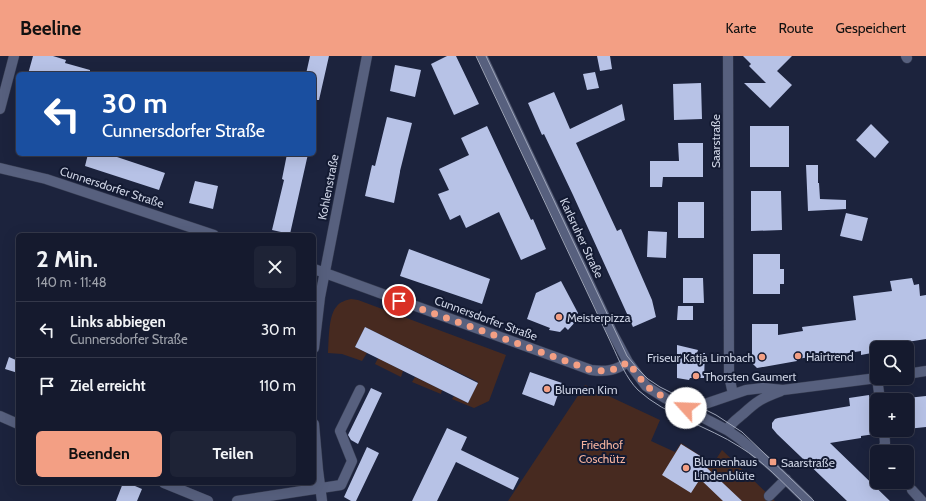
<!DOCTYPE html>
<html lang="de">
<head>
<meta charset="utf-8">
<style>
  body { margin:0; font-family:Cabin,sans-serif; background:#1e2336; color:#f1f3f6; height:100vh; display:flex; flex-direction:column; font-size:15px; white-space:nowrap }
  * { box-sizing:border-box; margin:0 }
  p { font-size:13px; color:#9da1aa }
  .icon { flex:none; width:22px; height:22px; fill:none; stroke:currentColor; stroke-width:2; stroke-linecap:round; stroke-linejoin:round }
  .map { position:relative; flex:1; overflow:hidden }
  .drawer { position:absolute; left:16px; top:177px; width:300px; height:252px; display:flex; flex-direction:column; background:#151a2e; border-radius:6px; box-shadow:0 4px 16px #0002,0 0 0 1px #34384a }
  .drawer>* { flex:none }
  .guide { position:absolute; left:16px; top:16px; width:300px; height:84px; border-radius:6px; box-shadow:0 4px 16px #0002,0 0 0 1px #34384a; background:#1a4fa0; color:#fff; overflow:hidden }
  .controls { position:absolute; left:870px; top:285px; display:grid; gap:8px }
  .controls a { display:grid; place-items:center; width:44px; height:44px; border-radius:6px; background:#151a2e; box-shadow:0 4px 16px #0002,0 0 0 1px #34384a; font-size:20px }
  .pin { position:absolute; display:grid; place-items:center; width:34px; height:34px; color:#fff; margin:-17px; border:2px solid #fff; border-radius:50%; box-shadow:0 1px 4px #0007 }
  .me { position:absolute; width:44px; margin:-22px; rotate:295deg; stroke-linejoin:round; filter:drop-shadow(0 0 3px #0008) }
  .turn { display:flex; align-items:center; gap:14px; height:84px; padding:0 20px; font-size:18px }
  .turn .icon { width:52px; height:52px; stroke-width:2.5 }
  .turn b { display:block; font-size:28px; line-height:34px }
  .round { display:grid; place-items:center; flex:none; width:42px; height:42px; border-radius:6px; background:#1e2336 }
  .overview { display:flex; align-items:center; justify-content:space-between; height:68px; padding:0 20px }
  h1 { font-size:24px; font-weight:700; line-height:30px }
  .action { display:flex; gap:8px; margin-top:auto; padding:8px 20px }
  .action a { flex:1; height:46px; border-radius:6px; background:#f39f84; color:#111; font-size:16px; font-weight:700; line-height:46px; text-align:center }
  .action a+a { background:#1e2336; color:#f1f3f6 }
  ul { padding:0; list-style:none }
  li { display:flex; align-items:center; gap:12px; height:56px; padding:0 20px; border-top:1px solid #34384a }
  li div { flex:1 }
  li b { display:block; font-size:15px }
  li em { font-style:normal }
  header { display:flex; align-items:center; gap:24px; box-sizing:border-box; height:56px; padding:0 20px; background:#f39f84; color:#111 }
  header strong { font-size:19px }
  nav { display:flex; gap:22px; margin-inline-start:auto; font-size:14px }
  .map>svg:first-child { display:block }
  .green { fill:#472a20 }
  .building { fill:#b7c2e6 }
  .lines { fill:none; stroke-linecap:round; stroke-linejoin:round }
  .minor-casing { stroke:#363c51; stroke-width:11 }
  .minor { stroke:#57607e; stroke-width:10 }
  .tram { stroke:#9ea5b8; stroke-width:1 }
  .route { stroke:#f39f84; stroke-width:7; stroke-dasharray:0 12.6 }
  .poi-dot { fill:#f39f84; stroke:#131a32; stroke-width:1.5 }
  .labels { text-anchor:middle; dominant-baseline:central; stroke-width:4; stroke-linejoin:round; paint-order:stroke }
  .street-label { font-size:12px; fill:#ccd2e3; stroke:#131a32 }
  .poi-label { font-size:12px; fill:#ccd2e3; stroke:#131a32; text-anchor:start }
  .park-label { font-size:12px; fill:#f2b19d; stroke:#131a32 }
</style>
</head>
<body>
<header>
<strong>Beeline</strong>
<nav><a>Karte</a><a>Route</a><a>Gespeichert</a></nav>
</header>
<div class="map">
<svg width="926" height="445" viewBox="0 0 926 445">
  <rect width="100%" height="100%" fill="#1c233d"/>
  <!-- green -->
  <path class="green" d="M351,243L358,244L506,299L489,345L474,352L452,343L454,340L468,347L478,326L365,271L355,291L367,297L362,305L342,298L328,297C329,285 328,259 337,250C340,246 346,244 351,243Z
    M378,302L403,315L401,321L375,308Z
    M415,321L442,334L441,338L412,326Z
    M585,329L660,364L651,385L675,396L681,387L713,408L722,394L775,445H508Z"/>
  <!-- building -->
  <path class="building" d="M33,0H53L66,4L65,7L90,14V18H28Z
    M310,0H329L319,44H314V18H306Z
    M447,0H456L479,48L454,59L431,8Z
    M597,0H610L612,13L600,15Z
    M743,0H792L777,15L792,29L770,52L744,27H766L749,10L751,8Z
    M395,9L421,14L415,41L390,35Z
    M595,16L599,32L587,34L583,18Z
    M701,27L702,63L674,64L673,28Z
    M554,36L570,73L622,48L625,64L576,87L617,175L621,173L652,244L656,261L633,271L573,139L544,78L542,79L528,47Z
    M387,61L412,67L400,115V116L394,147L365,140L372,109L375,110Z
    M871,68L889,86L875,102L856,84Z
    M487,70L531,164L533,163L546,193L521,204L499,156L466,172L460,159L450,164L438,138L449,134L439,113L469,99L461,82Z
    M750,70H789V111H750Z
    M678,87H703V121H663L662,131H650V105H679Z
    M88,98H108L165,117L159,134L85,110Z
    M287,98H308L290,178L272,174L284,124L282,123Z
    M806,109H818V127H819L820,143L846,144V153L808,155Z
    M195,125L218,130L213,153L189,147Z
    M751,135H781L782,174L751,175Z
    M678,146H704V182H678Z
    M846,157L868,162L862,185L840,180Z
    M648,175L667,176L666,202L647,201Z
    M409,193L490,223L482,248L400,220Z
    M753,198H780V213H784V228H780V238H753Z
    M683,222H703L704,247H683Z
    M912,222L914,229L919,228L920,240L926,239V283L882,290V292H877V296L861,299V295L830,300V298L797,303V305L757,312L752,307V268H778V279L803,275L802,271L856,264L853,240L892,235L890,225Z
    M561,225L578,257L573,263L576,265L568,274L565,271L560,276L549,274L550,272L527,263L536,237Z
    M678,250H693V264H677Z
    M365,271L478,327L468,347L355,291Z
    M677,289L698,294L697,297H705L704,322H690L689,324L677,322Z
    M9,301L18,305V317L5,313Z
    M530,316L562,327L554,350L522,338Z
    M371,332L382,337L358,388L351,384L348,379Z
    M869,339L875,378L861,380V382L830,387L890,445H847L777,378L772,372V367L775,363L778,362L850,350L849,342Z
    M926,340V371L907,373V342Z
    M447,372L467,381L461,394L519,422L513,434L456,406L437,445H412Z
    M681,388L710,406L707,412L742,445H723L700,423L691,437L662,419Z
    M367,391L379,397L356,445H351L344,441Z
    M123,427H128L142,433L137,445H116Z"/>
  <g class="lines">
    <!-- minor casing -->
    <g class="minor-casing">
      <path id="minor" d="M482,0L612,276L628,306L646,330L665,342L727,374L740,383L773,411L808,445
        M728,0L729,320L733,338
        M906,0L907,2
        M0,53L14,0
        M0,112L46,123L214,179
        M314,213L591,314C605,316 615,315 628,306
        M314,292L320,241L367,0
        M907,318L926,315
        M877,322L880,344
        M686,352L699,350L746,334L763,332L783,334L877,322
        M0,360L18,368
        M314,368L318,414L322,445
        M727,374C731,367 737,363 743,358C757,345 762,342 781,335
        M882,396L885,387L884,374
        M164,427L208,445
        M912,434L922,445
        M769,440L786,423
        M237,445L341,429L352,405L340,375L360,334"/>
    </g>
    <!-- minor -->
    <use href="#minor" class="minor"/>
    <!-- tram -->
    <path class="tram" d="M476,0L612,289C619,304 626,322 638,334C666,360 708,370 740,391C763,405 782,426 802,445
      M486,0L627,300L637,312L648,323L660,331L716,359L742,376L814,445"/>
  </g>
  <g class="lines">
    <!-- route -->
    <path class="route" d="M399,245L591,314C606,316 615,315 628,306L646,330L665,342L686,352"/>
  </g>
  <!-- markers -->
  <g class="poi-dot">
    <circle cx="559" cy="261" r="4"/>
    <circle cx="798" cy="300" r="4"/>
    <circle cx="762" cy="301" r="4"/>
    <circle cx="696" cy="320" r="4"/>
    <circle cx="547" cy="333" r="4"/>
    <rect x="769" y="402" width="8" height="8" rx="2"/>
    <circle cx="686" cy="412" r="4"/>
  </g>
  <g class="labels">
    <!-- street labels -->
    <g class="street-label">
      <text transform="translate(715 85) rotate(-90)">Saarstraße</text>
      <text transform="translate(112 131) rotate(18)">Cunnersdorfer Straße</text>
      <text transform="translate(328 131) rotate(-79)">Kohlenstraße</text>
      <text transform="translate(582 182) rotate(65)">Karlsruher Straße</text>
      <text transform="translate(486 262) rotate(20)">Cunnersdorfer Straße</text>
    </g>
    <!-- poi labels -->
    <g class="poi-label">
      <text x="567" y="261">Meisterpizza</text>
      <text x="806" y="300">Hairtrend</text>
      <text x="754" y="301" text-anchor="end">Friseur Katja Limbach</text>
      <text x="704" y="320">Thorsten Gaumert</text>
      <text x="555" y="333">Blumen Kim</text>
      <text x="694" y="405">Blumenhaus<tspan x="694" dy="14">Lindenblüte</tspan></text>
      <text x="781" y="406">Saarstraße</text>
    </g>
    <!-- park labels -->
    <g class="park-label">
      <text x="602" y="388">Friedhof<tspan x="602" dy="14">Coschütz</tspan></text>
    </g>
  </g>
</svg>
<div class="controls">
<a><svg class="icon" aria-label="search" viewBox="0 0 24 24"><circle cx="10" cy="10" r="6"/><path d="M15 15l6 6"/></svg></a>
<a>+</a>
<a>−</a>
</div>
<div class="pin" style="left:399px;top:245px;background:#d93025"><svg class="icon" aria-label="arrive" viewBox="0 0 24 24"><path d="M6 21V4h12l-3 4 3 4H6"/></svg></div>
<svg class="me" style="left:686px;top:352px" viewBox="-20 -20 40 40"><circle r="19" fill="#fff"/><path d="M0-13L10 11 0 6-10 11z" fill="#f39f84"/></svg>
<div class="guide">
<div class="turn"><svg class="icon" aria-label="left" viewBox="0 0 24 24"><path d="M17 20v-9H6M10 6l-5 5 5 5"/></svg><div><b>30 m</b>Cunnersdorfer Straße</div></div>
</div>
<section class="drawer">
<div class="overview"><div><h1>2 Min.</h1><p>140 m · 11:48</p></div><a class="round"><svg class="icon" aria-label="close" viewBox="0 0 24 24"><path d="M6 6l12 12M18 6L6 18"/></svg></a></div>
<ul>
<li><svg class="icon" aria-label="left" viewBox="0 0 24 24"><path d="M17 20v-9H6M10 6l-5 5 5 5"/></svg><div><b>Links abbiegen</b><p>Cunnersdorfer Straße</p></div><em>30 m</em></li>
<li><svg class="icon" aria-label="arrive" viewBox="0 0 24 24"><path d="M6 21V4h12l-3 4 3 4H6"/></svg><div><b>Ziel erreicht</b></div><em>110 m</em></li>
</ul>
<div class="action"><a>Beenden</a><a>Teilen</a></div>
</section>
</div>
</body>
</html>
